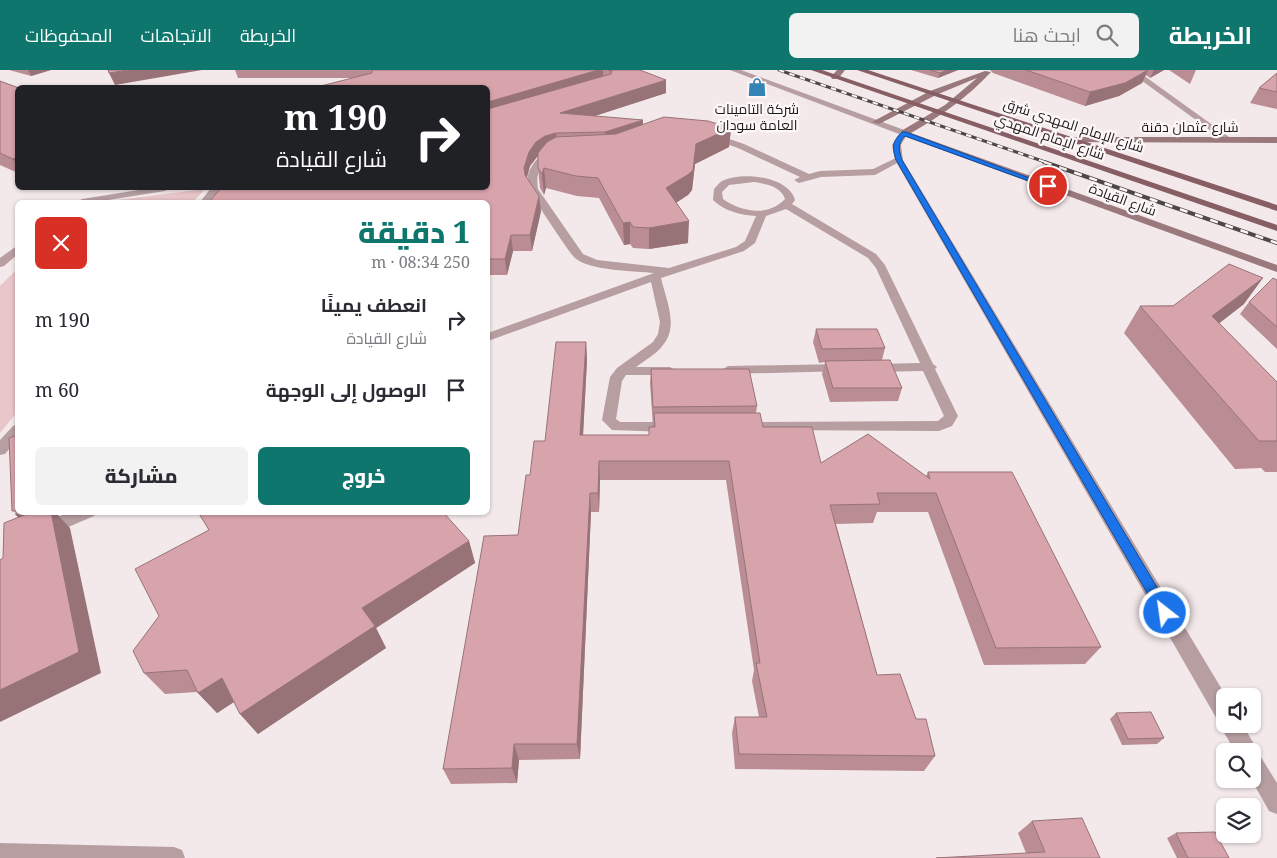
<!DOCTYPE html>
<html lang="ar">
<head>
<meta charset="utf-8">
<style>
  body { margin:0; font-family:"Noto Serif",Cairo,serif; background:#f2f2f3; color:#2b2b33; direction:rtl; height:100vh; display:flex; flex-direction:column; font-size:19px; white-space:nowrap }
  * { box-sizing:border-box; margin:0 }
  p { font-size:16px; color:#7c7c81 }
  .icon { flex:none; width:28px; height:28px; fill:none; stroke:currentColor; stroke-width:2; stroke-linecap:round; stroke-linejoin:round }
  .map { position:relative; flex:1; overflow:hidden; direction:ltr }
  .sheet { position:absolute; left:15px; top:130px; width:475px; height:315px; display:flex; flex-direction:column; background:#fff; border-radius:8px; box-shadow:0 1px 4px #0004; direction:rtl }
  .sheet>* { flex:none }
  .guide { position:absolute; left:15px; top:15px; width:475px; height:105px; border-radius:8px; box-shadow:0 1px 4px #0004; direction:rtl; background:#202124; color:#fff; overflow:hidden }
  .buttons { position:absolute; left:1216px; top:618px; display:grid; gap:10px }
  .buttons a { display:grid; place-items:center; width:45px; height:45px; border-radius:8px; background:#fff; box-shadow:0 1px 4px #0004; font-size:25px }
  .pin { position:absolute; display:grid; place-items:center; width:42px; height:42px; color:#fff; margin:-21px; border:2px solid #fff; border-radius:50%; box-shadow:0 1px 5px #0007 }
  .me { position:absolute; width:55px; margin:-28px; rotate:330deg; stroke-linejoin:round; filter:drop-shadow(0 0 4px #0008) }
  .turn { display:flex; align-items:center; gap:18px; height:105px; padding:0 20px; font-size:22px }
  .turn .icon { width:65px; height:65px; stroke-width:2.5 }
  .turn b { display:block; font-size:35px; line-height:42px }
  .round { display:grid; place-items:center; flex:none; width:52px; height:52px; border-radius:8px; background:#f2f2f3 }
  .summary { display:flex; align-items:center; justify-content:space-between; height:85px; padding:0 20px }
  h1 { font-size:30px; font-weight:800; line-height:38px; color:#0f766e }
  .action { display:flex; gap:10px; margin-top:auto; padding:10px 20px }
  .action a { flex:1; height:58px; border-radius:8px; background:#0f766e; color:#fff; font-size:20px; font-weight:800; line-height:58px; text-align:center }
  .action a+a { background:#f2f2f3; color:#2b2b33 }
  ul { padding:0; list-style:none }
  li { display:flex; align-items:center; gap:15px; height:70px; padding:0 20px }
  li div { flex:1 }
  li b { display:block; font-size:19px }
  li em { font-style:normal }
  header { display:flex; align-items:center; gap:30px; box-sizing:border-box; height:70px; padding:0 25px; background:#0f766e; color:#fff }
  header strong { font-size:24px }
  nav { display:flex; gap:28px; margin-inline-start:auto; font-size:18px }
  .search { width:350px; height:45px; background:#f2f2f3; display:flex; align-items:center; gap:12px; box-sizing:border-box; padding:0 18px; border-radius:8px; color:#7c7c81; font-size:19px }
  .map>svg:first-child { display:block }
  .green { fill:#e8c6ca }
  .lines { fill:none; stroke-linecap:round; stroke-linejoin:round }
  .lane { fill:#b69ea1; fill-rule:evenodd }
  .street { fill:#b69ea1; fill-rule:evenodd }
  .secondary { fill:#9a797d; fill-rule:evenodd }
  .primary { fill:#865e64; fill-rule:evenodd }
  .rail-far1-casing { stroke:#4d4748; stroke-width:3 }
  .rail-casing { stroke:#4d4748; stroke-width:4 }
  .rail-far1 { stroke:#fef7f8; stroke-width:2; stroke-dasharray:5.5; stroke-linecap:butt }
  .rail { stroke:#fef7f8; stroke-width:2.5; stroke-dasharray:8; stroke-linecap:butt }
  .wall { fill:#ba8d94 }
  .shaded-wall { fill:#977378 }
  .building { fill:#d8a4ac; stroke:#977378 }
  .route { fill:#1a73e8; stroke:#114b97 }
  .labels { text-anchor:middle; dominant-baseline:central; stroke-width:4.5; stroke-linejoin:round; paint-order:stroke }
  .far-poi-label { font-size:14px; fill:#1d191a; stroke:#fef7f8 }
  .far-street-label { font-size:14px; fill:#1d191a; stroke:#fef7f8 }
</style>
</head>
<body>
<header>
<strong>الخريطة</strong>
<div class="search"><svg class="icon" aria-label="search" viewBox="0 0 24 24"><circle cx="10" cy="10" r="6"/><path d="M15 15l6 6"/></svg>ابحث هنا</div>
<nav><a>الخريطة</a><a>الاتجاهات</a><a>المحفوظات</a></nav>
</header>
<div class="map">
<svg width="1277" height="788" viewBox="0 0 1277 788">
  <rect width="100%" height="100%" fill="#f4e9ea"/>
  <!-- green -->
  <path class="green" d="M205,119L193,132H102Z
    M17,199V342L0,363V216Z"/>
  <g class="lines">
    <!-- lane -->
    <path class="lane" d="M712,63L744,74L809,104L820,101L873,99L896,88L899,87L903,90L875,105L821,107L799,113L794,110L800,107L738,78L709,68V64Z
      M550,81L554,84C542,95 535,100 538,119L583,184L597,190L669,198L736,177L745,171L756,146C741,145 724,141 713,130L714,119C716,117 719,113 722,111C741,101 789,106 795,130L792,134L876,184L885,195L933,294L937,297L935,299L958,346L952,356L939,361L753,360L751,357L753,354L758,352L938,351L944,346L923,301L873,302L866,298L873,294L920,293L876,198L868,188L786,139L766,146L755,173L744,181L661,208C666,230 679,256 663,275C657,284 645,290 636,297H670L677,301L670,305H626L622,311L616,349L620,352H668L673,354L675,357L673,360L668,362L612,360L602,350L610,307L617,298L653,272L658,264L660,252L651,212L488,271V263L654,203C636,201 589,201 575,188C570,184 530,123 528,118C524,103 536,85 550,81ZM754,112C766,114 781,116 785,129C768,147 741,142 723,129L722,122L729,115Z
      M151,118H170L165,121L96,132H77L82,129Z
      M211,118H221L209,132H200Z
      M18,175V184L4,196L0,197V188Z
      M843,294L850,298L848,301L728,304L721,300L728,296Z
      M18,354V369L5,384L0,385V370L13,356Z
      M70,442H96L94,446L52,464L46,465L40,464L38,459L40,454Z
      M0,773L174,777L182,780L185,788H0Z"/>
    <!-- street -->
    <path class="street" d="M730,0H741L907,61L908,63L901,75L903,90L1226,626L1225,654H1242L1254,674L1257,682L1259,684L1277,713V744L1269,741L1251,709H1252V681H1235L1223,661L1221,652L1218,651L895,90L892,75L899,64Z
      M1127,0H1136L1232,69L1225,71Z"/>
    <!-- secondary -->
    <path class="secondary" d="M837,0H845L838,9H832L831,7Z
      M985,1L991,2C968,27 941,46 911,63L1277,195V202L901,65V61L945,35L977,8L936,25L879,54L872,52L930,21Z
      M1071,67H1277V73L1074,72L1071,71Z"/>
    <!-- primary -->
    <path class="primary" d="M811,0H822L1277,155V161Z
      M857,0H868L1277,135V141Z"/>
    <!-- rail-far1 casing -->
    <g class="rail-far1-casing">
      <path id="rail-far1" d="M779,0L1048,93"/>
    </g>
    <!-- rail casing -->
    <g class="rail-casing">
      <path id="rail" d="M1044,92L1277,173"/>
    </g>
    <!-- rail-far1 -->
    <use href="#rail-far1" class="rail-far1"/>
    <!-- rail -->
    <use href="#rail" class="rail"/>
  </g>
  <!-- wall -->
  <path class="wall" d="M9,0H51L31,6Z
    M235,0H640L666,23L594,46L643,55L731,58L729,77L695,94L692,120L688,125L676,133L688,173L649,179L633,178L630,174L624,175L599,128L577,126L546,118L544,125L540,118L538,98V86L530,96L527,108L541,141L532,181H513L507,205H488V118L352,8H238Z
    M911,0H958L938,8Z
    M990,0H1164L1150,8L1146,5L1142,13L1119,26L1085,36L993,3Z
    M1169,0H1196L1190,14Z
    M1277,3V39L1250,33L1259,18Z
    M0,11L18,18V103L0,95Z
    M1277,210V279L1240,244L1249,232Z
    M1244,234L1219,253L1277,312V402H1265L1261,398L1235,399L1124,263L1140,236Z
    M816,259L885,278L882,290L902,318L898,331L830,332L822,304L825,292L819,293L813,272Z
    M586,272L587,290L583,365H649L653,357L650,313L651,299L757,336L756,343L763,357L821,393L926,406L928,402L1101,577L1085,594L984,595L928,442H877L873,453L836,454L877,605L916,649L935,686L924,701L735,699L732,663L735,647H759L752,611L754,600L726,410H600L599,442H591L580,689L519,690L517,713L451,714L443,699L518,465L530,405L545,371Z
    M469,471L475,493L376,558L386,578L258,664L240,644L234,632L217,643L197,622L165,624L144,603Z
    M1116,643L1164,668L1157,674L1122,675L1110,649Z
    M1032,751L1100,788L1026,783L1018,763Z
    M1176,763L1229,788H1177L1167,768Z"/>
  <!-- shaded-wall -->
  <path class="shaded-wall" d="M28,0H51L31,6Z
    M129,0H202L115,15L109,3Z
    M598,0H603V11L488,46V32Z
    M947,0H958L938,8L940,3Z
    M1148,0L1142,13L1119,26L1085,36L1090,22Z
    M1154,0H1164L1150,8Z
    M666,10V23L561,57L560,43Z
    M643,50V64L605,76V62Z
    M731,58L729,77L695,94L692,120L688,125L666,139V118L696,74Z
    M556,63L557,77L546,80L537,87L530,96L525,113L524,98L529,82L536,72L545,66Z
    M18,87V96L13,89Z
    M544,98L546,118L544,125L542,104Z
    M392,118H414L396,132Z
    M539,126L541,141L532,181L530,165Z
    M689,151L688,173L649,179V158Z
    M630,152V174L624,175L623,153Z
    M511,165L513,181L507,205L505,189Z
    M1263,208L1244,234L1194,273L1212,246Z
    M586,272L587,290L582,384L580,365Z
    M599,391L600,410L599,442L598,423Z
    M590,423L591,442L580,689L577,674Z
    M23,442H61L57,444L70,458L101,603L0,652V620L27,457L16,445Z
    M469,471L475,493L376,558L386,578L258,664L240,644L362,538Z
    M222,608L240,628L217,643L198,623Z
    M514,674L519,690L517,713L512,698Z"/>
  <!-- building -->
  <path class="building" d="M108,0H129L109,3Z
    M372,0H598L488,32V18H313L372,3Z
    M608,0H640L666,10L560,43L643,50L605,62L556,63L545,66L536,72L529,82L524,98L525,105L539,126L530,165H511L505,189H488V132H209L221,118H393L394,119H404L406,118H488V39L611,4L612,1Z
    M930,0H947L940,3Z
    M1026,0H1148L1125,13L1090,22Z
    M1277,3V22L1259,18Z
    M0,11L19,18H18V87L13,89L0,83Z
    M664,47L708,51L731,58L696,74L693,100L689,104L666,118L689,151L649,158L633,157L630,152L623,153L598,108L576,106L544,98L542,104L538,98V83L547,72L556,67L616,64Z
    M1229,194L1263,208L1212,246L1277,312V371H1259L1140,236H1173Z
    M1273,208L1277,210V257L1249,232Z
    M816,259H877L885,278L822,279Z
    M556,272H586L580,365H649V357H655L654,343H760L763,357H812L821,393L868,364L930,409L928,402H1012L1101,577L996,578L936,423H877L880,434L830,435L877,605L900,604L916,649H926L935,686L739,684L735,647H767L756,593H760L729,391H599L598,423H590L577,674H514L512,698L443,699L484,466L518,465L526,405H530L534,371H545Z
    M890,290L902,318H833L825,291Z
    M651,299H749L757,336L653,337Z
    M18,365V442H23L16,445V441H12L9,368Z
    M32,442H51L79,582L0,620V490L3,488L4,453Z
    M198,442H443L469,471L362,538L375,556L240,644L222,608L198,623L187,600L144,603L133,581L159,546L135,499L209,460Z
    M1151,642L1164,668L1128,669L1116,643Z
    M1082,748L1100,788H936L1045,782L1032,751Z
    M1215,762L1229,788H1188L1176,763Z"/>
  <!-- route -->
  <path class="route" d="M902,62H906L1051,116L1045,117L905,66C897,74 899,80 902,90L1170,539L1172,543L1170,547L1165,549L1161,547L896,90C892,77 892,72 902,62Z"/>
  <!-- icons -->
  <defs>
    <g id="shop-bare" transform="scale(1.5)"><path d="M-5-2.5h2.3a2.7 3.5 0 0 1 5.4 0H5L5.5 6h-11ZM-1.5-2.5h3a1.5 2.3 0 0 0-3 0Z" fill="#3684b6" stroke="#fef7f8" stroke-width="2.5" paint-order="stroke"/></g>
  </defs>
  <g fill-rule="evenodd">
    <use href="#shop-bare" x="757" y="17"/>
  </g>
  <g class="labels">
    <!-- far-poi labels -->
    <g class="far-poi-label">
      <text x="757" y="38">شركة التامينات<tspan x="757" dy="16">العامة سودان</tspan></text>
    </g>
    <!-- far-street labels -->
    <g class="far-street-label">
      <text transform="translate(1074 55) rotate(18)">شارع الإمام المهدي شرق</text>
      <text x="1190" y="56">شارع عثمان دقنة</text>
      <text transform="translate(1050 66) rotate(19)">شارع الإمام المهدي</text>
      <text transform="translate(1123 129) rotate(20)">شارع القيادة</text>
    </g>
  </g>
</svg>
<div class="buttons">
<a><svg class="icon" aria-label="sound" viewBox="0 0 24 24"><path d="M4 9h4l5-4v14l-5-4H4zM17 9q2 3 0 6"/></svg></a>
<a><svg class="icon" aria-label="search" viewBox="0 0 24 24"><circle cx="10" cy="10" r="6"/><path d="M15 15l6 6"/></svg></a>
<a><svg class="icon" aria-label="layers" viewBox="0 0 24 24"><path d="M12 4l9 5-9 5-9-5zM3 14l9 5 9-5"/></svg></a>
</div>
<div class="pin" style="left:1048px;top:116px;background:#d93025"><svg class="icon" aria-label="arrive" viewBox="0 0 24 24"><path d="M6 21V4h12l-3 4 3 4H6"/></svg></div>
<svg class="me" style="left:1165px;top:543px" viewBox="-20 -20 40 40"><circle r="17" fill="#1a73e8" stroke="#fff" stroke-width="3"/><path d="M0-11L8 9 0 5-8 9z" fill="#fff"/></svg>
<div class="guide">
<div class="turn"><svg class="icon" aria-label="right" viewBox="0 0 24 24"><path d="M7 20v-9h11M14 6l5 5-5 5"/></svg><div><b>190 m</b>شارع القيادة</div></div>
</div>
<section class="sheet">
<div class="summary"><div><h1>1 دقيقة</h1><p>250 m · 08:34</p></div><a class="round" style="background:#d93025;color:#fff"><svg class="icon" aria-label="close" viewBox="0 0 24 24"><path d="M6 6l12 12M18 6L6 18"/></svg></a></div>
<ul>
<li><svg class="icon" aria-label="right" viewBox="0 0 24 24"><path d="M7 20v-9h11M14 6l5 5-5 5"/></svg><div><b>انعطف يمينًا</b><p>شارع القيادة</p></div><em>190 m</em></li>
<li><svg class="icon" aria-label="arrive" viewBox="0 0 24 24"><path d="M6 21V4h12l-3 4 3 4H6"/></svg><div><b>الوصول إلى الوجهة</b></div><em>60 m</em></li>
</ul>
<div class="action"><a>خروج</a><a>مشاركة</a></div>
</section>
</div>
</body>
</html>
